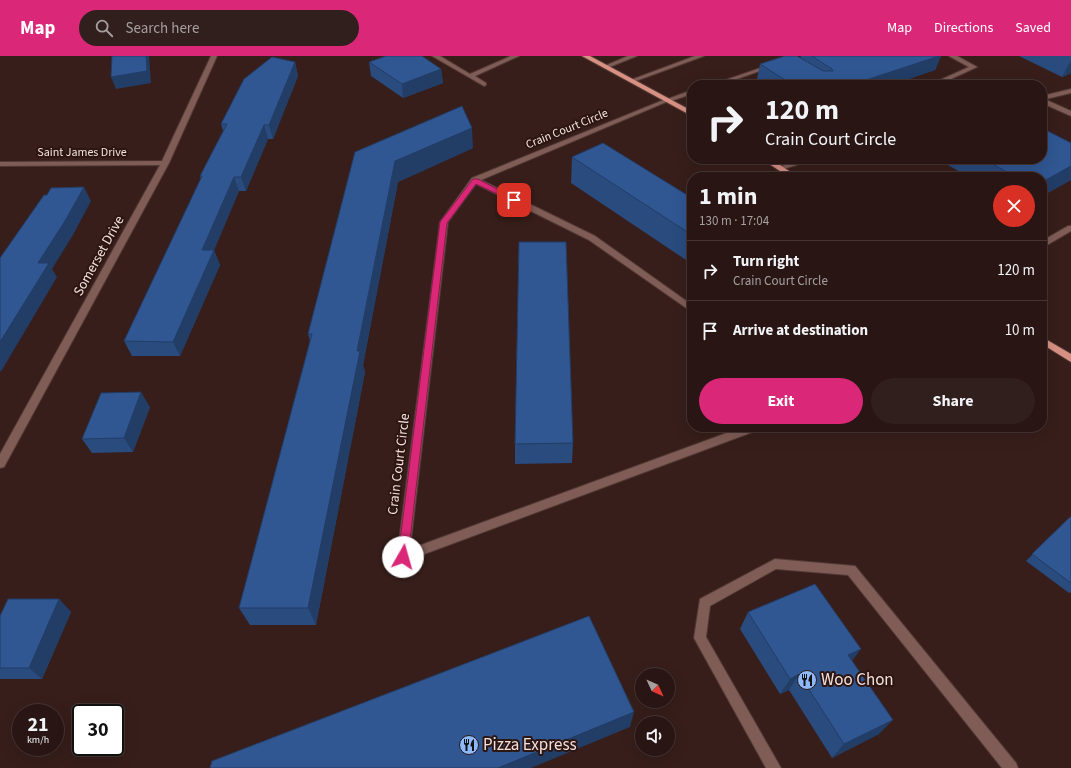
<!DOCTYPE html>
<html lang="en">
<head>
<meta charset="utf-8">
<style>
  body { margin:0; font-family:"Source Sans 3",sans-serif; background:#311f1d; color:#f1f3f6; height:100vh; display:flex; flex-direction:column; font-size:15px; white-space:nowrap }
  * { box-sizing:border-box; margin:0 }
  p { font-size:13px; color:#a59fa0 }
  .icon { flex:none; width:22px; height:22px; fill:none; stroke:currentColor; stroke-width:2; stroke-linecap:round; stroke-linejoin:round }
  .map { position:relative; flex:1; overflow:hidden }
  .drawer { position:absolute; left:687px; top:116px; width:360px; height:260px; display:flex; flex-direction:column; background:#291614; border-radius:16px; box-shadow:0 4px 16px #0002,0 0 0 1px #453534 }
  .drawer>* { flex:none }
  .top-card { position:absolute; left:687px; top:24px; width:360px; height:84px; border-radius:16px; box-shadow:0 4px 16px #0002,0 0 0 1px #453534; background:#291614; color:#f1f3f6; overflow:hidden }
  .needle { width:26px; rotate:134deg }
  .controls { position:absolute; left:635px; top:612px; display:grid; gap:8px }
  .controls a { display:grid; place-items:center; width:40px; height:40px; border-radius:50%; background:#291614; box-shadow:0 4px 16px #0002,0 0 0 1px #453534; font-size:20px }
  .speed { position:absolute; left:12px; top:648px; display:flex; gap:8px; font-size:20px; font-weight:700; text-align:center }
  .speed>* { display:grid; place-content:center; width:52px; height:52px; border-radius:50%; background:#291614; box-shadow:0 4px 16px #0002,0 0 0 1px #453534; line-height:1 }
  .speed small { font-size:10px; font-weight:400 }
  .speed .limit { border:2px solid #111; border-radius:6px; background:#fff; color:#111 }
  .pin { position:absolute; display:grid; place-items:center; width:34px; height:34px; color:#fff; margin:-17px; border-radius:8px; box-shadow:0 2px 6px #0006 }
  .me { position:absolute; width:44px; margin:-22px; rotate:7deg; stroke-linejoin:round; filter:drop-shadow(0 0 3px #0008) }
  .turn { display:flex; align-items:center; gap:14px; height:84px; padding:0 12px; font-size:18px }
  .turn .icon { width:52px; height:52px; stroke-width:2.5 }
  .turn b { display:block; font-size:28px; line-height:34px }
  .round { display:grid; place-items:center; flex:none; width:42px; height:42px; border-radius:21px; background:#311f1d }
  .headline { display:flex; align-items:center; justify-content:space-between; height:68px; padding:0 12px }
  h1 { font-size:24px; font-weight:700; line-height:30px }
  .cta { display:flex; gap:8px; margin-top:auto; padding:8px 12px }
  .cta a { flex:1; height:46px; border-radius:24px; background:#db2777; color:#fff; font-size:16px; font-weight:700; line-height:46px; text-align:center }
  .cta a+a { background:#311f1d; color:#f1f3f6 }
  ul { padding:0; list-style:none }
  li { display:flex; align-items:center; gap:12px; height:60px; padding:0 12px; border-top:1px solid #453534 }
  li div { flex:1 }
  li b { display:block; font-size:15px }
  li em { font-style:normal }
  header { display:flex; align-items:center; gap:24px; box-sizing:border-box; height:56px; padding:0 20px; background:#db2777; color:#fff }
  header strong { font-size:19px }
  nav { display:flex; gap:22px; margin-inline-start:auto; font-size:14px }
  .search { width:280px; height:36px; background:#311f1d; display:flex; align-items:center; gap:10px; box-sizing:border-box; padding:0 14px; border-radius:22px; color:#a59fa0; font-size:15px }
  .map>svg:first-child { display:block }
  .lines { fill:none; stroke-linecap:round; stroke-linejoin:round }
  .lane-casing { stroke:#513935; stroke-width:2 }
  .street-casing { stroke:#513935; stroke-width:2 }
  .primary-casing { stroke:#513935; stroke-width:2 }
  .lane { fill:#7f5c55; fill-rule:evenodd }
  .street { fill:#7f5c55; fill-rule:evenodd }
  .primary { fill:#d89083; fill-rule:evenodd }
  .wall { fill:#294b7e }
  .shaded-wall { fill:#223d66 }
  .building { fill:#305792; stroke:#223d66 }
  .route { fill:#db2777; stroke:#8e194d }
  .labels { text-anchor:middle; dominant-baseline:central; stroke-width:4; stroke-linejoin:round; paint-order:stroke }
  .far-street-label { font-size:12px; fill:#f2e1dd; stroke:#2d1511 }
  .street-label { font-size:14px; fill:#f2e1dd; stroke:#2d1511 }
  .near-poi-label { font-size:17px; fill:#f2e1dd; stroke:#2d1511; text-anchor:start }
</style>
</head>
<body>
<header>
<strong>Map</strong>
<div class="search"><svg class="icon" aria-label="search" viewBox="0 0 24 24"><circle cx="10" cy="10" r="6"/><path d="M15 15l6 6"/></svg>Search here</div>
<nav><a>Map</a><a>Directions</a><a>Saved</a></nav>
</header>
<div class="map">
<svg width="1071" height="712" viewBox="0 0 1071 712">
  <rect width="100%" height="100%" fill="#371e1a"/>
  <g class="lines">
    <!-- lane casing -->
    <g class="lane-casing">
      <path id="lane" d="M432,0H440L470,18L511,0H519L475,20L486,27V29L484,30Z
        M628,0H637L607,12L602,11Z
        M695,0H704L633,26L628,25Z
        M949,0H957L977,11L938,29H929L969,11Z
        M769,9L774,10L720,29H711Z
        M692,34V38L668,46L665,44Z
        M1042,42L1071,55V60L1042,47Z
        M895,119H911L915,121H894Z
        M1068,170H1071V175L1042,192V185Z
        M775,503L855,510L1016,707L1018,712H1002L848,519L776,513L710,550L706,581L781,712H766L694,582L700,543Z"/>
    </g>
    <!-- street casing -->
    <g class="street-casing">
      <path id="street" d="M211,0H217L169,107L4,411L0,412V398L160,109L0,110V106L162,105Z
        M1071,33V37L1042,44V40Z
        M666,43L671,44L481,124L595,180L692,249V256L589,184L476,128L448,166L410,493L743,371H759L758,374L403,506L399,505L397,501L440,166L472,122Z
        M804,103H816L780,114L776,112Z"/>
    </g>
    <!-- primary casing -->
    <g class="primary-casing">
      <path id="primary" d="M582,0H590L692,55V60Z
        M762,103H771L798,121H789Z
        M1042,281L1071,298V306L1042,288Z"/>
    </g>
    <!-- lane -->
    <use href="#lane" class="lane"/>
    <!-- street -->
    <use href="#street" class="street"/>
    <!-- primary -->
    <use href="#primary" class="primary"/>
  </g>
  <!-- wall -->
  <path class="wall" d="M801,0H941L935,14L891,29H766L757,23L760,8L800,2Z
    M1019,0H1071V17L1062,21Z
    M295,6L298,20L273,83H268L246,135H239L214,194L220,209L180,300H132L124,285L201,123L200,120L223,75L221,68Z
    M369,6L441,13L443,27L403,42L371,20Z
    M1071,87V124L1042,140V121H969L939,104V103H1042Z
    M473,92L398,126L363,309L365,316L316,569H250L239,552L310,285L308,278L355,96Z
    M572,101L692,142V208L571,127Z
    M150,351L133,396L92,397L82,383Z
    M573,387L572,407L515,408V388Z
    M1071,460V536L1069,537L1026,505Z
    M59,543L71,556L42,623H0V560Z
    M748,556L852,605L879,678L832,702L789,634L780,638L740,573Z"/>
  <!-- shaded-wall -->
  <path class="shaded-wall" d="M146,0H149L151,27L116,33L111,21Z
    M939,0H941L935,14L891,29H851Z
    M1071,4V17L1062,21Z
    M295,6L298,20L273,83L269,69Z
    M441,13L443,27L403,42L402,28Z
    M264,69L268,83L246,135L241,121Z
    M472,72L473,92L398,126L363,309L365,316L316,569L308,552L357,295L395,105Z
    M1071,110V124L1042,140V126Z
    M234,121L239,135L212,199L214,194L220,209L180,300L173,286L202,194Z
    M84,131L91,145L73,179L52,213L57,221L2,314L0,316V286L38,207Z
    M141,336L150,351L133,396L124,382Z
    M59,543L71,556L42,623L29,612Z
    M861,593L849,609L848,599Z
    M799,618L789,634L780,638L790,623Z
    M634,656L630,671L531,712H498Z
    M893,664L879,678L832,702L844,688Z"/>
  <!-- building -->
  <path class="building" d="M112,0H146L147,15L111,21Z
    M386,0H422L441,13L402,28L369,6Z
    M785,0H797L823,15H833L832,13L812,0H939L851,29H793L760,8Z
    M272,1L295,6L269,69H264L241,121H234L202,194H214L173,286L124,285L202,120H200L227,68H221L244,23Z
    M462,50L472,72L395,105L357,295H360L308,552H239L312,278H308L355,96Z
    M1042,72L1071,87V110L1042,126V121H1016L983,103H1042Z
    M603,87L692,142V179L572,101Z
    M84,131L65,165L38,207H49L0,286V202L44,139H47L51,132Z
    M519,186H566L573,387L515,388Z
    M141,336L124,382L82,383L101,337Z
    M1071,460V527L1032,498Z
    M815,528L861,593L848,599L893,664L844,688L799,618L790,623L748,556Z
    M8,543H59L29,612H0V560Z
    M589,560L634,656L498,712H210L212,705Z"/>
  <!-- route -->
  <path class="route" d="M473,123H478L518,144L512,145L476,128L447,167L408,501L407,504L403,505L399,504L398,501L440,166Z"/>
  <!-- icons -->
  <defs>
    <g id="restaurant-disc" transform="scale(1)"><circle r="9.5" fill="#8db9fc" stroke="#2d1511"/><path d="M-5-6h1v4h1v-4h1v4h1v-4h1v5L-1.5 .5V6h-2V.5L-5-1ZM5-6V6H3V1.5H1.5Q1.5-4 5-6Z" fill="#111"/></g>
  </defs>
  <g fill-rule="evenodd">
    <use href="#restaurant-disc" x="807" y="624"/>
    <use href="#restaurant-disc" x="469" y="689"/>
  </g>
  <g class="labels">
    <!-- far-street labels -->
    <g class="far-street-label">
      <text transform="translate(567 73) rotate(-22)">Crain Court Circle</text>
      <text x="82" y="96">Saint James Drive</text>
    </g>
    <!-- street labels -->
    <g class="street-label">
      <text transform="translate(99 200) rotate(-61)">Somerset Drive</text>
      <text transform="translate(399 408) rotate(-83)">Crain Court Circle</text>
    </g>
    <!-- near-poi labels -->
    <g class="near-poi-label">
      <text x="821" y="624">Woo Chon</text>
      <text x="483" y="689">Pizza Express</text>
    </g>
  </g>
</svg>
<div class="controls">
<a><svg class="needle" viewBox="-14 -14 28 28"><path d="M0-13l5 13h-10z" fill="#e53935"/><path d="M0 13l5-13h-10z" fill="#a59fa0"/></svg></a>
<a><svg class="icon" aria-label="sound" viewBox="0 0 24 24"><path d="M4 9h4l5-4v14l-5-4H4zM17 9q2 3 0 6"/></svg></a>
</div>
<div class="speed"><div>21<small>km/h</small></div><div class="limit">30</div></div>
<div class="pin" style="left:514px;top:144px;background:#d93025"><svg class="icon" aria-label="arrive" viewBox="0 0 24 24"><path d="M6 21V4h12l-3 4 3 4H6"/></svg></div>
<svg class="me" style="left:403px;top:501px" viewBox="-20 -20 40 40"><circle r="19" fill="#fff"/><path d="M0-13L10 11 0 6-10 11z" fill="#db2777"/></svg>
<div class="top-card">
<div class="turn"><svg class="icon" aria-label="right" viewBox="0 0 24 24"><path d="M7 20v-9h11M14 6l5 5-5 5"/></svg><div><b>120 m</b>Crain Court Circle</div></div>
</div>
<section class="drawer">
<div class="headline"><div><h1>1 min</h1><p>130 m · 17:04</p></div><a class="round" style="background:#d93025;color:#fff"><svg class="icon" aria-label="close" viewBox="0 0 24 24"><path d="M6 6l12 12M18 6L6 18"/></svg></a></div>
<ul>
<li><svg class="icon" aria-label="right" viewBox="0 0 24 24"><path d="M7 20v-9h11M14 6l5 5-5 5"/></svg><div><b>Turn right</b><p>Crain Court Circle</p></div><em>120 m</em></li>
<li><svg class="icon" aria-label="arrive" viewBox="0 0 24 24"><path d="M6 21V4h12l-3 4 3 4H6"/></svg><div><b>Arrive at destination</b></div><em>10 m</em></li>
</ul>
<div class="cta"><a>Exit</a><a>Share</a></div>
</section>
</div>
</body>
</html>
